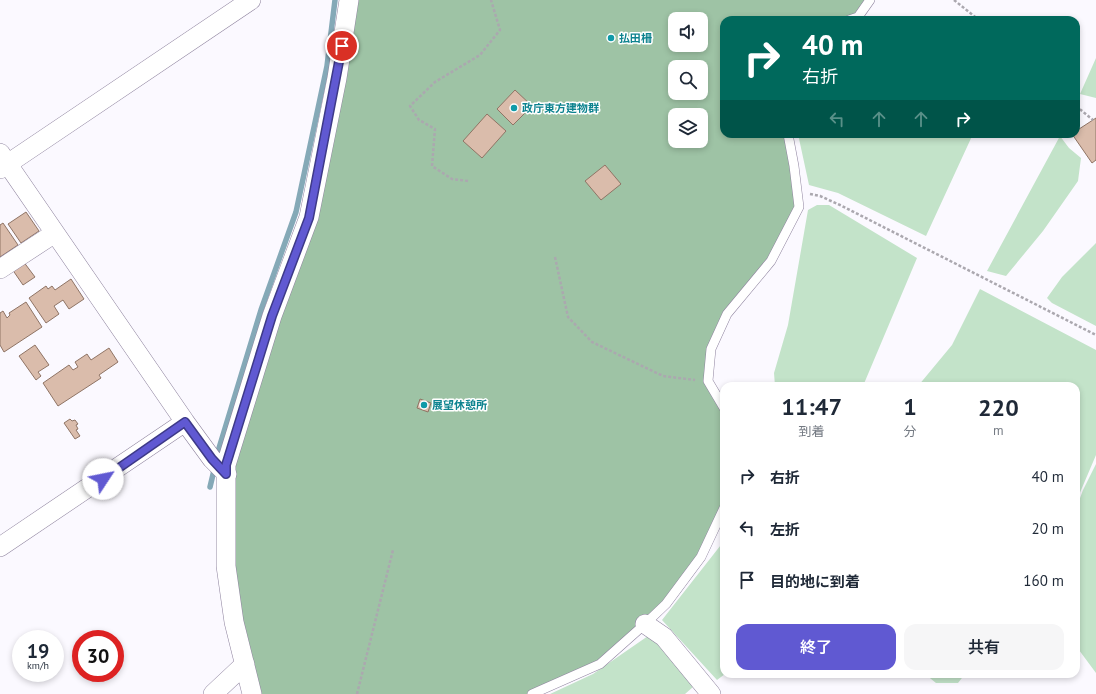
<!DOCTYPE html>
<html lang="ja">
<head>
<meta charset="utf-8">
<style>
  body { margin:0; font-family:"PT Sans","Noto Sans JP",sans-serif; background:#f6f6f7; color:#1f2937; height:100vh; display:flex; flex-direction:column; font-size:15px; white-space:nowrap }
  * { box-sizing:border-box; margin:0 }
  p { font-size:13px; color:#747a83 }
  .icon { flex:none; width:22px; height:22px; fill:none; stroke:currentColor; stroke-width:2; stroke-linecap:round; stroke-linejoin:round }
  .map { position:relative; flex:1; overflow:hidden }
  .drawer { position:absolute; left:720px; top:382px; width:360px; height:296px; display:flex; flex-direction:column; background:#fff; border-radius:12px; box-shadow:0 2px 6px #0003 }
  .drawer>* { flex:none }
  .top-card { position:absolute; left:720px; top:16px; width:360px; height:122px; border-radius:12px; box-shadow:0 2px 6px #0003; background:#00695c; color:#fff; overflow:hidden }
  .buttons { position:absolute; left:668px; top:12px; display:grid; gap:8px }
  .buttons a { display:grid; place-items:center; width:40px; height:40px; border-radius:8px; background:#fff; box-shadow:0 2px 6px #0003; font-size:20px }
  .speed { position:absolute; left:12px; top:630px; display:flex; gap:8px; font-size:20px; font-weight:700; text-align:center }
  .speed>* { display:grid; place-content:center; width:52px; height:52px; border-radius:50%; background:#fff; box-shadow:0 2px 6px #0003; line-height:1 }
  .speed small { font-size:10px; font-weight:400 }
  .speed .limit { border:6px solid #d22; background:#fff; color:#111 }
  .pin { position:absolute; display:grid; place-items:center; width:34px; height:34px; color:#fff; margin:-17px; border:2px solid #fff; border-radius:50%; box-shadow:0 1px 4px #0007 }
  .me { position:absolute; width:44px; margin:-22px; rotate:56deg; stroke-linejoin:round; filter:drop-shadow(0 0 3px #0008) }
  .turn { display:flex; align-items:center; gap:14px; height:84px; padding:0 16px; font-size:18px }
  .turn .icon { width:52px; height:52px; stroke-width:2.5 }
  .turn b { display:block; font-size:28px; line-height:34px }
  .lanes { display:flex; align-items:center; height:38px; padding:0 16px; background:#0003; justify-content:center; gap:20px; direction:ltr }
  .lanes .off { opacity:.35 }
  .eta { display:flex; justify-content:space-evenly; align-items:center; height:68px; text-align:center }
  .eta b { font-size:24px; font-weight:600; line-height:28px }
  .cta { display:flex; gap:8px; margin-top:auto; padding:8px 16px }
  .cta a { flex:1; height:46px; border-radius:12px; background:#6059d2; color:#fff; font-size:16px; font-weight:600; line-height:46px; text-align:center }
  .cta a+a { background:#f6f6f7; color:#1f2937 }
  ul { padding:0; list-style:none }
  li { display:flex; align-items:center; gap:12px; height:52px; padding:0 16px }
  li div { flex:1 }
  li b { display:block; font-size:15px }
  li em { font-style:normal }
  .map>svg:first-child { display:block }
  .green { fill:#c3e3c9 }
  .forest { fill:#9ec3a5; fill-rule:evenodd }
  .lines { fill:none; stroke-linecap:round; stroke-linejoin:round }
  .stream { stroke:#85a9b7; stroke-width:5.5 }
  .building { fill:#dabcab; stroke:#8f7465 }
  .service-casing { stroke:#8f849f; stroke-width:10 }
  .minor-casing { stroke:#8f849f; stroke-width:20 }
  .path { stroke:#aba8af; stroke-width:2.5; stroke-dasharray:3 2; stroke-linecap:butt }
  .service { stroke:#fff; stroke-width:9 }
  .minor { stroke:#fff; stroke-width:19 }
  .route-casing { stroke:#3e3a88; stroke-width:10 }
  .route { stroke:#6059d2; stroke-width:7 }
  .culture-dot { fill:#0f9aa8; stroke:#fff; stroke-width:1.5 }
  .labels { text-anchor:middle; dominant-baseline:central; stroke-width:3; stroke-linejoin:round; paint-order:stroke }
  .culture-label { font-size:11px; font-weight:bold; fill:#0d838f; stroke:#fff; text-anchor:start }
</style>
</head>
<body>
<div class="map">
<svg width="1096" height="694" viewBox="0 0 1096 694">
  <rect width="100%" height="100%" fill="#fbf9ff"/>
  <!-- green -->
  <path class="green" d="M1096,58V98L1080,94Z
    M798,134H860L868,137L870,134H973L926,236L838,193L809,185Z
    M1060,136L1069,148L1081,158L1078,181L1043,231L1006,276L987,271Z
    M817,205H829L917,258L863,386H775L774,373L788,325L808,210Z
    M1096,243V326L1052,303L1047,298L1062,277Z
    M980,289L1096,350V455L1076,502V386H918L952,345Z
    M1096,464V673L1076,646V509L1083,490Z
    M724,541L725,674L717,680L662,620Z
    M648,636L659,640L693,687L685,694H550L593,674Z
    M925,674H965L958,683H936Z"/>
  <!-- forest -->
  <path class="forest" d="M349,0H870L849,20H724V134H788L799,207L771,261L727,314L711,349L708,381L724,408V508L701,557L666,603L600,664L532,694H252L234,622L227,474L309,217ZM675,19H701V45H675ZM675,67H701V93H675ZM675,115H701V141H675Z"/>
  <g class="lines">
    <!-- stream -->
    <path class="stream" d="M216,458L261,310L296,212L327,66L335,0
      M210,487L215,466"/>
  </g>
  <!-- building -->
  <path class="building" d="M515,90L532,106L513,125L497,109Z
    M487,114L506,131L482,158L463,141Z
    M1096,118V160L1092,163L1072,134H1076V131Z
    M605,165L621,184L601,200L585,181Z
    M26,212L39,231L21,243L8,224Z
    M3,223L18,245L0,257V225Z
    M23,261L35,277L23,285L12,269Z
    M71,279L84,299L69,309L63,300L54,306L59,314L46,323L29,298L46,286L48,289L52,286L55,290Z
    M26,302L42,327L4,352L0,345V313L3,311L7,318L10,315L9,313Z
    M35,345L49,365L38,372L41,376L36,380L19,356Z
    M109,348L118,362L99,375L101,378L58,406L43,383L69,365L73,370L78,367L75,362L87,354L91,360Z
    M420,399L431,403L428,412L417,408Z
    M70,419L72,421L75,420L78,424L76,425L78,429L76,430L80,436L75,439L64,423Z"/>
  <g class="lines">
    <!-- service casing -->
    <g class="service-casing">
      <path id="service" d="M849,20L858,17L870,0
        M724,408L708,381L711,349L727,314L771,261L799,207L794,166L788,134
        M532,694L600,664L645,624L666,604L701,557L724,508"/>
    </g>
    <!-- minor casing -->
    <g class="minor-casing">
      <path id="minor" d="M0,153L185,422L212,459L227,474
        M0,169L251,0
        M0,269L55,233
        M0,547L185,422
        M645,624L664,637L711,694
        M213,694L245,664
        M252,694L234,622L226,566V465L272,316L309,217L337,78L349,0"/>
    </g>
    <!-- path -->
    <path class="path" d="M954,0L979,20
      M1076,106L1093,120
      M468,181L452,179L432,166L435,129L419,120L410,106L435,82L480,55L500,30L491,0
      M810,194L820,196L840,205L1096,335
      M555,257L568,317L592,342L663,376L695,380
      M357,694L393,550"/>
    <!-- service -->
    <use href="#service" class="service"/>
    <!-- minor -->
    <use href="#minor" class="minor"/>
  </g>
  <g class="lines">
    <!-- route casing -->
    <g class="route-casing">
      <path id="route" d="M103,479L185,422L212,459L226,474V465L272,316L309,218L342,46"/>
    </g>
    <!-- route -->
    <use href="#route" class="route"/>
  </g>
  <!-- markers -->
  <g class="culture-dot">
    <circle cx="611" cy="38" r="4"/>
    <circle cx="514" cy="108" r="4"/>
    <circle cx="424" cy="405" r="4"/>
  </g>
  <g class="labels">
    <!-- culture labels -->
    <g class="culture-label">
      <text x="619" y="38">払田柵</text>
      <text x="522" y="108">政庁東方建物群</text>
      <text x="432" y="405">展望休憩所</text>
    </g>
  </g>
</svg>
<div class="buttons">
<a><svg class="icon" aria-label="sound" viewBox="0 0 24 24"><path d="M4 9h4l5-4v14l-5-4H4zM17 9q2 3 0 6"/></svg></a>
<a><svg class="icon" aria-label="search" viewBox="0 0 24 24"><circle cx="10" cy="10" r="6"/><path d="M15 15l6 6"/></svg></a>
<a><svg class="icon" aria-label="layers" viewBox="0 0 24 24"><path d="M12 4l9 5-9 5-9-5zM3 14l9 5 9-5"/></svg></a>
</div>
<div class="speed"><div>19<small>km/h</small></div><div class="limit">30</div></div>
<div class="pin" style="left:342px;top:46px;background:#d93025"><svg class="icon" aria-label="arrive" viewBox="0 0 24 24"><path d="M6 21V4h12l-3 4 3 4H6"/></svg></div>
<svg class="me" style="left:103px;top:479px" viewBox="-20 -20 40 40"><circle r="19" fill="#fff"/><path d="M0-13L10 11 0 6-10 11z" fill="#6059d2"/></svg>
<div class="top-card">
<div class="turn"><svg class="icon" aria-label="right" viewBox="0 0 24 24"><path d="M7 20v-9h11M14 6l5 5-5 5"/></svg><div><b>40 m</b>右折</div></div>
<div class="lanes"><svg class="icon off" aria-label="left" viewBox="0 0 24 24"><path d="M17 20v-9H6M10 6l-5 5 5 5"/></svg><svg class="icon off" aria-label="ahead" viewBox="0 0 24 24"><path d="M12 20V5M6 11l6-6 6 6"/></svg><svg class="icon off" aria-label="ahead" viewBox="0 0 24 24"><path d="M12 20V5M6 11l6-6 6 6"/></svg><svg class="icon" aria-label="right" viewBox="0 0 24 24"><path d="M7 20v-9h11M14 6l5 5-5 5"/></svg></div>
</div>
<section class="drawer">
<div class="eta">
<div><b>11:47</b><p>到着</p></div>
<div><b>1</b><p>分</p></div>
<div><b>220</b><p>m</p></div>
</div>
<ul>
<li><svg class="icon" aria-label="right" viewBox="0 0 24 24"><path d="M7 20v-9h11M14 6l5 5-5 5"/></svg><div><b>右折</b></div><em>40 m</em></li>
<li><svg class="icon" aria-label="left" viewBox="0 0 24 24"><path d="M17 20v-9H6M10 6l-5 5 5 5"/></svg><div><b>左折</b></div><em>20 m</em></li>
<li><svg class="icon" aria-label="arrive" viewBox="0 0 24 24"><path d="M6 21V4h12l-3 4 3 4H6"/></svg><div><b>目的地に到着</b></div><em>160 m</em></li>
</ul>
<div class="cta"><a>終了</a><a>共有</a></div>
</section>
</div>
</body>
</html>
